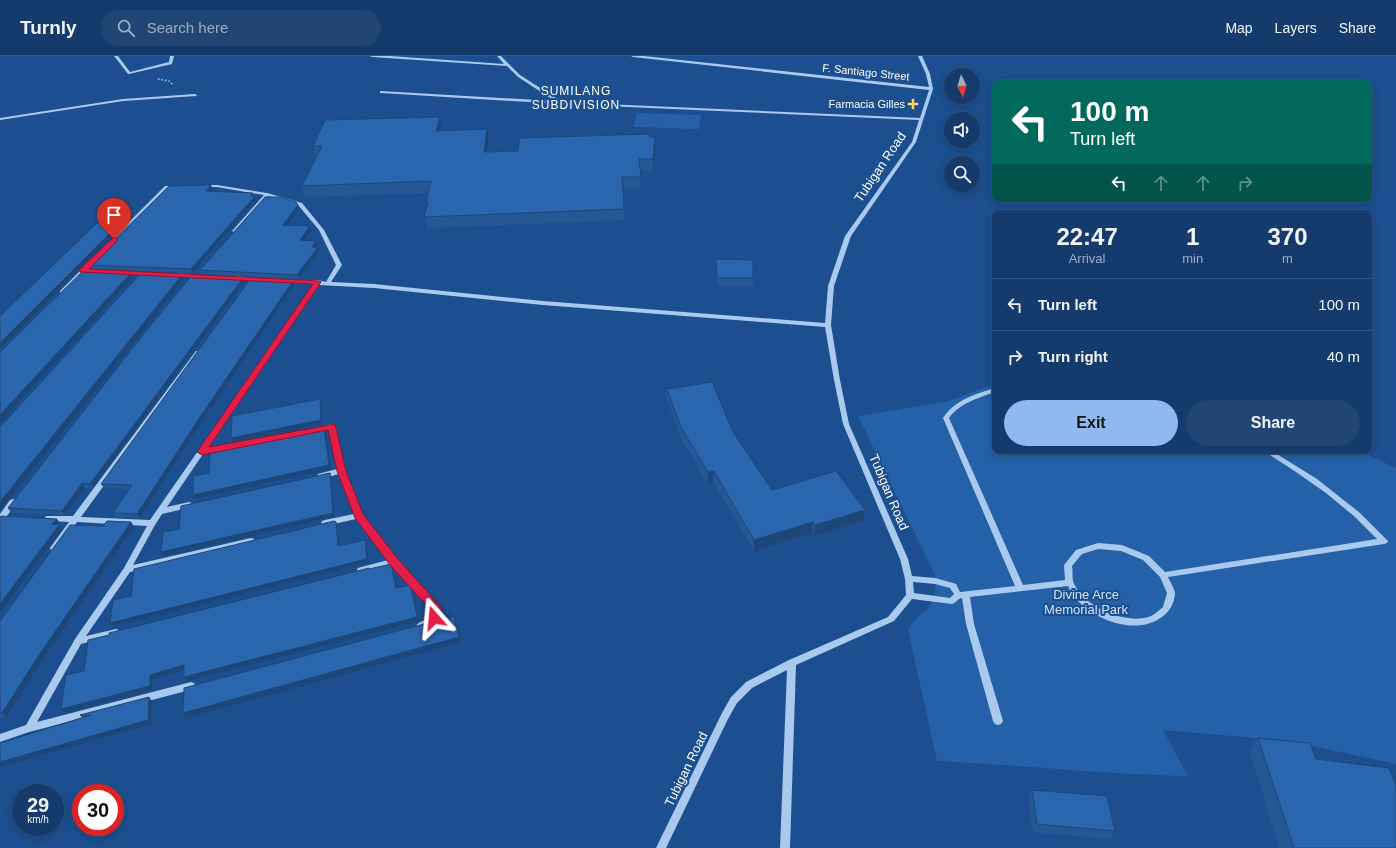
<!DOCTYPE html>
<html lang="en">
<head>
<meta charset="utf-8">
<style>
  body { margin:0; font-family:Arial,sans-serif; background:#214673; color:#f1f3f6; height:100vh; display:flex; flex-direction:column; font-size:15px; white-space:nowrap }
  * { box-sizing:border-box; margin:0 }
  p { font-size:13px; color:#9dadc1 }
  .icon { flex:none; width:22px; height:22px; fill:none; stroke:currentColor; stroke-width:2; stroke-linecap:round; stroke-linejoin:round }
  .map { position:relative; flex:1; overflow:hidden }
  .details { position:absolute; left:992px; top:154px; width:380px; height:244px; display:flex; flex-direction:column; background:#143b6b; border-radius:8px; box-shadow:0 2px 10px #0003,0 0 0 1px #33557e }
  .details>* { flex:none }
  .hud { position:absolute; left:992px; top:24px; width:380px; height:122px; border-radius:8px; box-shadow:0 2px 10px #0003,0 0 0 1px #33557e; background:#00695c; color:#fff; overflow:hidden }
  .needle { width:26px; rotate:175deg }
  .fabs { position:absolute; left:944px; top:12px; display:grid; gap:8px }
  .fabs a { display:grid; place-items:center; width:36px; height:36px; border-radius:50%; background:#143b6b; box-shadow:0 2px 10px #0003,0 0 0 1px #33557e; font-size:20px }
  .speed { position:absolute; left:12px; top:728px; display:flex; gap:8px; font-size:20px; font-weight:700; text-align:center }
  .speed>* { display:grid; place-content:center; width:52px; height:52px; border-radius:50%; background:#143b6b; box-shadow:0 2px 10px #0003,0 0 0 1px #33557e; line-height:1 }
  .speed small { font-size:10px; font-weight:400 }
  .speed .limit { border:6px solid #d22; background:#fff; color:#111 }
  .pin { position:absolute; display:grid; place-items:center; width:34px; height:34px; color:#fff; margin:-41px -17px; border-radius:50% 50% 50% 0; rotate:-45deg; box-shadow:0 0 4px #0007 }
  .pin .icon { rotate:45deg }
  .me { position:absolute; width:44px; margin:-22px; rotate:342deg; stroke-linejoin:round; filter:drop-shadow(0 0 3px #0008) }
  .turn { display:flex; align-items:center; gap:14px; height:84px; padding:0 12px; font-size:18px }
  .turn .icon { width:52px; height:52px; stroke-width:2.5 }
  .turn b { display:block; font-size:28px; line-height:34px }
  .lanes { display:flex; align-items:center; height:38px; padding:0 12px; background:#0003; justify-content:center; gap:20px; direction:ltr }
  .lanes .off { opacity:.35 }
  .eta { display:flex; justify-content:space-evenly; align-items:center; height:68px; text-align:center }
  .eta b { font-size:24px; font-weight:700; line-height:28px }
  .button { display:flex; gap:8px; margin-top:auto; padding:8px 12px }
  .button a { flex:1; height:46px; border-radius:24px; background:#90b9f0; color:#111; font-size:16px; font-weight:700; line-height:46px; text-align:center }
  .button a+a { background:#214673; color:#f1f3f6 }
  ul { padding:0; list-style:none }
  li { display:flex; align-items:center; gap:12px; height:52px; padding:0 12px; border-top:1px solid #33557e }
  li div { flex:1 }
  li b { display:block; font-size:15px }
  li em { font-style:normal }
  header { display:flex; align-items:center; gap:24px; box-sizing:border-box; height:56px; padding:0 20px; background:#143b6b; border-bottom:1px solid #33557e }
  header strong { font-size:19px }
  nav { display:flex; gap:22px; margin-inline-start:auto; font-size:14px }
  .search { width:280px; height:36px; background:#214673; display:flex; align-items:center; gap:10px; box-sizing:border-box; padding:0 14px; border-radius:22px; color:#9dadc1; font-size:15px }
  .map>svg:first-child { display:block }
  .green { fill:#2461a8 }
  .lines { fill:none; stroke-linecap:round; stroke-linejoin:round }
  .path { stroke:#a9c9ee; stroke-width:1.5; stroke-dasharray:1.5 2; stroke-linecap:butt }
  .minor { fill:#a9c9ee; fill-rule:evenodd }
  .wall { fill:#245895 }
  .shaded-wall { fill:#1d4779 }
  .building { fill:#2a66ad; stroke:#1d4779 }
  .route { fill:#e11d48; stroke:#92132f }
  .poi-dot { fill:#ffd166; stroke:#1b4f8f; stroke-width:1.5 }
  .labels { text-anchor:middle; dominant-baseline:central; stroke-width:4; stroke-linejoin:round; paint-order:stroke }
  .far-street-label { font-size:11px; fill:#fff; stroke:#1b4f8f }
  .far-poi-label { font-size:11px; fill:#fff; stroke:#1b4f8f; text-anchor:end }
  .far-neighbourhood-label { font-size:12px; letter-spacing:1px; fill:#fff; stroke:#1b4f8f }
  .street-label { font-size:13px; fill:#fff; stroke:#1b4f8f }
  .park-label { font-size:13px; fill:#cfe3fa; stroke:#1b4f8f }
</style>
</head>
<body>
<header>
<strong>Turnly</strong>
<div class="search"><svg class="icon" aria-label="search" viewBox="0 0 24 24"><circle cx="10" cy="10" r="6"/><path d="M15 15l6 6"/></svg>Search here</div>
<nav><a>Map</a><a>Layers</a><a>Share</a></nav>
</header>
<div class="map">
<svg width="1396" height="792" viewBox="0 0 1396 792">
  <rect width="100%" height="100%" fill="#1b4f8f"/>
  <!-- green -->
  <path class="green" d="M637,57L701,59L699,73L633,71Z
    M995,330V395H1360L1396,412V708L1289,685L1163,674L1188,720C1104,718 1021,709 937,705L908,574C923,548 938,558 935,519L858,360L949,345L986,331Z"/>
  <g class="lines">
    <!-- path -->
    <path class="path" d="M158,23L169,25L173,29"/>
    <!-- minor -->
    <path class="minor" d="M114,0H118L130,16L169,6L170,0H174L172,8L129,18H128Z
      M370,0H390L504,8L497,0H501L520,19L559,44V46L920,62L929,34L633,1L631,0H644L929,31L926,18L918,0H922L930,18L933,33L916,86L851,180L834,230L831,269L840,324L849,368L908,503L912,520L935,522L953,527L956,528L960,536L1015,530L943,362C955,344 975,338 995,332V336C978,342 960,347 949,362L1023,529L1065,524L1064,509L1076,494L1098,487L1122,489L1149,500L1165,516L1377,483L1355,461L1326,437L1296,416L1264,395H1272L1317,423L1360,457L1388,485L1387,487L1384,488L1168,521C1170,526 1175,533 1175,538C1174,548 1170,555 1162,561C1138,579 1100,566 1080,547C1075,542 1071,537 1068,530L970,541L974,568L1003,665L1001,668L998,669L995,668L993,665L966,568L962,542C958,542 956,547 952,548L912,543L894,565L796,609L790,792H780L787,614L752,632L737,647L728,663L666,792H656L722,657L731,641L746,626L789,604L888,561L906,539L905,523L900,503L843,368L834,324L825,271L543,249L374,232L319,229L207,393L254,383L257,385L256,387L203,398L167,451L189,446L192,447L193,449L192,451L162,458L155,469L133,509L251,482L254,483L255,485L254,487L130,516L86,580L116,573L119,574L120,576L119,578L81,588L37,666L191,626L194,627L195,630L194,633L29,676L0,686V678L26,669L75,583L124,512L147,470L77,466L57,494H51L50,492L69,466L49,465L46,464L45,462L46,460H73L196,295H200L201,296L200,297L81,461L150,464L314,228L284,227L281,225L282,224H318L326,226L336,209L319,174L298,149L268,140L237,176L235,177L232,175L233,174L264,139L217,131H204L202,130V129H217L267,137L302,147L324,174L342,209L331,226L374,228L543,245L825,267L828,230L845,180L912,86L919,64L560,48L381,37H380V35L555,45L518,21L507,10L372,1ZM1098,493L1121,495L1143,504L1160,521L1167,537L1163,551C1159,554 1155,558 1151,560C1127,570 1081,550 1073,525C1072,520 1073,515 1072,510L1082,498ZM913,526L935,528L950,532L954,538L950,542L914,537Z
      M195,38L197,39L196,40L123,45L0,64V62L123,43Z
      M165,130H178L180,131L178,132H168L64,237H60V235Z
      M123,215L150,216L153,218L150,220L121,218V216Z
      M175,217L200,219L203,221L200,223L173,220V218Z
      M234,220L260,222L263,224L260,226L232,223V221Z
      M332,368L335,370L345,415L361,459L397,504L440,553C438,563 429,576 417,572L416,570C421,563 428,566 432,554L392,509L361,517L358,516L357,514L358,512L388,504L356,463L325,470L322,469L321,467L322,465L325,464L354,458L339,418L321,423L317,420L318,418L337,413L329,373L316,376L313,374L314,372Z
      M13,443L16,444L17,446L16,448L3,465L0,466V458L10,444Z"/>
  </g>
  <!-- wall -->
  <path class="wall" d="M440,61L442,71L441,74L487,73L489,84L487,96L518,95L650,81H655L656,92L653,114H640L641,132L623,133L625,164L427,172L424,161L427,151L426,147L428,137L305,141L302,130L316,101L313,90Z
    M213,133L211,135L255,140L256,144L192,217L91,213L89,209Z
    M299,153L287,169L312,174L304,185L317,189L316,191H318L319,195L299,223L202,218L200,214Z
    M716,203L753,222V230H717Z
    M293,225L294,229L202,365L140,462L115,461L113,457L129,433L104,432L101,428Z
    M244,226L93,432H85L65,459L11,457L8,452Z
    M667,333L733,376L772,434L863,465L814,480L812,477L754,495L713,426L707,427L681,382L667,344Z
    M131,466L134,471L43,603L6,662L0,661V565L103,470Z
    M152,645L151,668L82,662L80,659Z
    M1258,682L1316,703L1396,792H1280L1249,694Z
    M1032,734L1115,775L1110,783L1033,776L1028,741Z"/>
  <!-- shaded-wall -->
  <path class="shaded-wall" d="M440,61L442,71L438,85L436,75Z
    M487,73L489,84L486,107L484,96Z
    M655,81L656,92L653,114V103Z
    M211,129L213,133L208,139L206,135Z
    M255,140L256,144L192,217L191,213Z
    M298,149L299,153L284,173L283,169Z
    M119,168L121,172L0,293V287Z
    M310,170L312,174L301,188L300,184Z
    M316,185L317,189L313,195L312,191Z
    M318,191L319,195L299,223L297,219Z
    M132,216L134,220L0,367V359Z
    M182,219L184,223L0,455V446Z
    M243,222L244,226L93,432L90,428Z
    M293,225L294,229L202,365L140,462L137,458L200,361Z
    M320,343L321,347L322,368L233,386L231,382Z
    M324,372L326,376L331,413L195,443L193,439Z
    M714,415L713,426L707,427L708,416Z
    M330,417L331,421L334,461L164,500L161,496Z
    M82,427L85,432L65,459L62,455Z
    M865,454L863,465L814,480L815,469Z
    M57,463L60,467L55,473L52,468Z
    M131,466L134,471L43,603L6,662L2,657L39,599Z
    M336,466L337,470L340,494L338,490Z
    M813,466L812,477L754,495V484Z
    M59,469L62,473L0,557V548Z
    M365,484L366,488L369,507L113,571L110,567Z
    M391,508L393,512L398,537L396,532Z
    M411,530L419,565L187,625L184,621Z
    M455,565L460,586L186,662L183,657Z
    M184,609L187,613L153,623L152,634L65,657L61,653L150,619Z
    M149,641L152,645L151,668L0,711V706Z"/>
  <!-- building -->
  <path class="building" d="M440,61L436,75L487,73L484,96L518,95L520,82L650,78V81H655L653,103H639L641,121H622L624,153L424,161L428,146L426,147L431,125L302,130L322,90H313L325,64Z
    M211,129L206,135L253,137L250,140H255L191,213L89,209L169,130Z
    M265,141H279L296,146L298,149L283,169L310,170L300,184L316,185L312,191H318L297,219L200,214Z
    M97,167L119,168L0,287V260Z
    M716,203L753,204V222H717Z
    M84,214L132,216L0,359V296Z
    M141,217L182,219L0,446V371Z
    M192,219L243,222L90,428L82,427L62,455L8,452L146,275Z
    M251,222L293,225L200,361L137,458L113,457L132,429L101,428Z
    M712,326L733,376L772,434L836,415L865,454L815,469L813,466L754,484L714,415L708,416L681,371L667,333Z
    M320,343L321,364L231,382L232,360Z
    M321,371L324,372L329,409L193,439V420L209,417L210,394Z
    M330,417L333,457L161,496L163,476L179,473L181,450Z
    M1,460L57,463L52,468L59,469L0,548V461Z
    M107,465L131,466L39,599L2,657H0V565L70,469L103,470Z
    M334,465L336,466L338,490L365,484L367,503L110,567L113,544L131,540L134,513Z
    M391,508L396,532L410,529L411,530L417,561L184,621V609L150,619V630L61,653L66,619L84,615L88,584L109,579V577L369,512V513Z
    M454,560L459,581L183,657L184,632Z
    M149,641L148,664L0,706V687L91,659H80Z
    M1258,682L1310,687L1316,703L1389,712L1396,729V792H1294Z
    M1032,734L1107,740L1115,775L1037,768Z"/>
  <!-- route -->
  <path class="route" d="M114,181L117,182V185L89,213L320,225L321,226L209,391L335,368L346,415L363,458L398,503L440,550L442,553L438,565H431L429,562L431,554L390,509L355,462L337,415L328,374L202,399L197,396L313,228L80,216V213Z"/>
  <!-- markers -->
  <path class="poi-dot" d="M911 42h4v4h4v4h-4v4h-4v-4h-4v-4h4z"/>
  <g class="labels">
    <!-- far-street labels -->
    <g class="far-street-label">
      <text transform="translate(866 16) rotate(6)">F. Santiago Street</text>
    </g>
    <!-- far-poi labels -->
    <g class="far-poi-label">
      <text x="905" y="48">Farmacia Gilles</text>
    </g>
    <!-- far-neighbourhood labels -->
    <g class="far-neighbourhood-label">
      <text x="576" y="35">SUMILANG<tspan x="576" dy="14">SUBDIVISION</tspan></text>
    </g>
    <!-- street labels -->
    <g class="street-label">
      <text transform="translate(880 111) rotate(-56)">Tubigan Road</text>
      <text transform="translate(889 436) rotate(67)">Tubigan Road</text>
      <text transform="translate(686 713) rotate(-64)">Tubigan Road</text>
    </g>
    <!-- park labels -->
    <g class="park-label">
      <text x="1086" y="538">Divine Arce<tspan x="1086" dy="15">Memorial Park</tspan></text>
    </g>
  </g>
</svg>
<div class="fabs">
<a><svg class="needle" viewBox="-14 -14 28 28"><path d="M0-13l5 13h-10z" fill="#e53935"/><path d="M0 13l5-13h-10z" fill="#9dadc1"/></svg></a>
<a><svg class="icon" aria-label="sound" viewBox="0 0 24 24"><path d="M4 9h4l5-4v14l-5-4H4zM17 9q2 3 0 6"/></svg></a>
<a><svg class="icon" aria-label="search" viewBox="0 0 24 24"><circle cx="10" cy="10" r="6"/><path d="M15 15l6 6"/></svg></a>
</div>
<div class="speed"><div>29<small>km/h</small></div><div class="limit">30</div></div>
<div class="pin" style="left:114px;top:183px;background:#d93025"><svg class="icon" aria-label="arrive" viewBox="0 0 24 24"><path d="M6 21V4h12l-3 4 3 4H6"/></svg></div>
<svg class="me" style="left:434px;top:562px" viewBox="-20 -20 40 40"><path d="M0-17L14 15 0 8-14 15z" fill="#e11d48" stroke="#fff" stroke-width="4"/></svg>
<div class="hud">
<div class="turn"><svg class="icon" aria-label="left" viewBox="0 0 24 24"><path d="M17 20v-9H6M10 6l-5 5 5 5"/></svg><div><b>100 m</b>Turn left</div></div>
<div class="lanes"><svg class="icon" aria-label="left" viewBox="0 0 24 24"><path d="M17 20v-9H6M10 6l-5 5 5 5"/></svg><svg class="icon off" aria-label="ahead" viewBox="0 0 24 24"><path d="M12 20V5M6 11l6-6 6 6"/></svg><svg class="icon off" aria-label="ahead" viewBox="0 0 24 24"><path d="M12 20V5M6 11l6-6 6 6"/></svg><svg class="icon off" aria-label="right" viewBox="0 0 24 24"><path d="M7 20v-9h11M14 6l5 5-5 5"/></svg></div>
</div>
<section class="details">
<div class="eta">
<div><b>22:47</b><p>Arrival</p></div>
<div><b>1</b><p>min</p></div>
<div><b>370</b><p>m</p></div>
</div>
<ul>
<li><svg class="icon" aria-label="left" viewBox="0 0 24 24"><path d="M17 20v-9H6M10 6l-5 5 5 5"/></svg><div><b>Turn left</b></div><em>100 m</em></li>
<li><svg class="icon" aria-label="right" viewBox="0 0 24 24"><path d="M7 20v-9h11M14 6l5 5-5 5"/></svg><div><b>Turn right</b></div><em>40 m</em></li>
</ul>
<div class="button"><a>Exit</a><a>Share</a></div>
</section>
</div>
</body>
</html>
